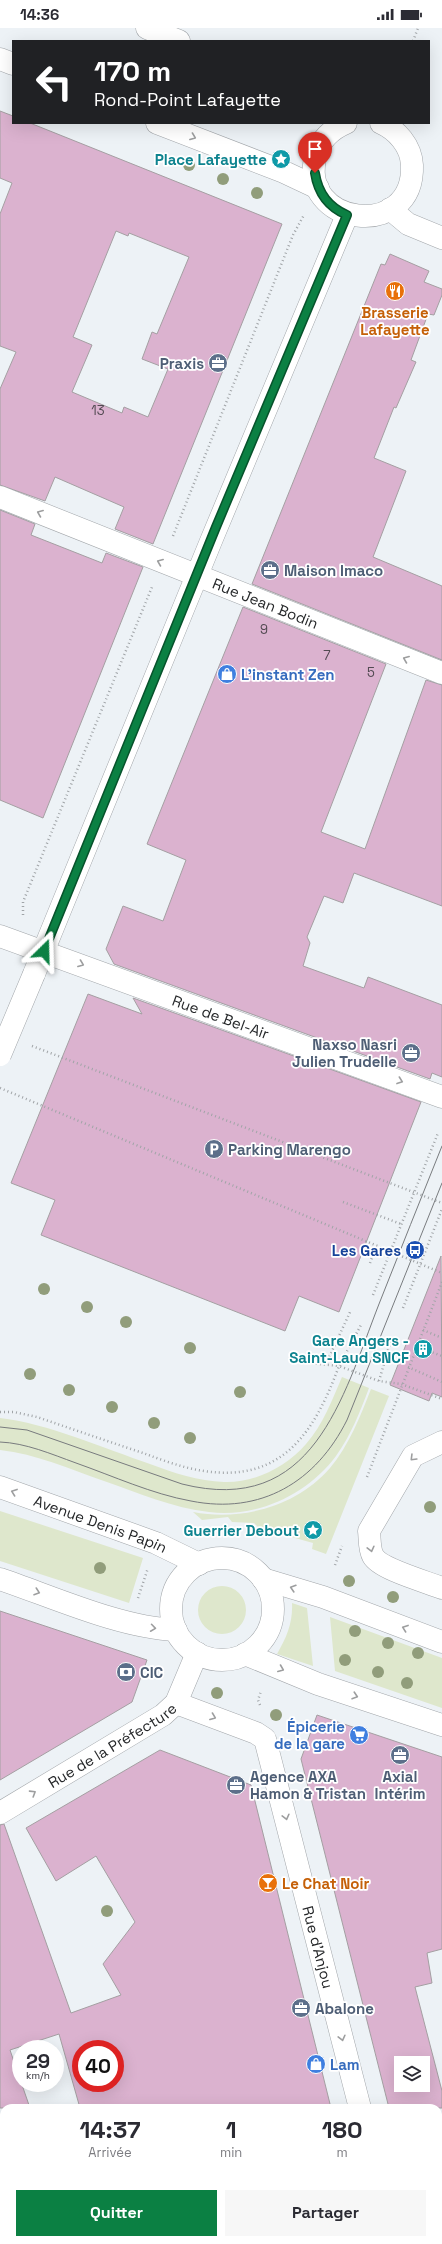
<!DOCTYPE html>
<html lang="fr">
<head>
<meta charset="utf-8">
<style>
  body { margin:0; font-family:"Space Grotesk",sans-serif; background:#f7f7f7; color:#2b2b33; height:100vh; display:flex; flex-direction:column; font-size:15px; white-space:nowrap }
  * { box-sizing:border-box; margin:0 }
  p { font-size:13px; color:#7c7c81 }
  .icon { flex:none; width:22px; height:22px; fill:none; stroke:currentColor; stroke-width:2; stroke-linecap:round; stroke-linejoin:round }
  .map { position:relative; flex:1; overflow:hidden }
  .panel { position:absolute; left:0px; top:2076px; width:442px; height:140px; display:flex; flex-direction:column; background:#fff; border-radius:12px 12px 0 0; box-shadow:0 4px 16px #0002 }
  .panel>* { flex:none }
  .guide { position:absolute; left:12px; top:12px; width:418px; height:84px; border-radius:0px; box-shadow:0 4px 16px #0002; background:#202124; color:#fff; overflow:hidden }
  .tools { position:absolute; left:394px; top:2028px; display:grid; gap:8px }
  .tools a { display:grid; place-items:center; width:36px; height:36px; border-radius:0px; background:#fff; box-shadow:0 4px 16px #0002; font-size:20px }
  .speed { position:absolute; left:12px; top:2012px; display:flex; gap:8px; font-size:20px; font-weight:700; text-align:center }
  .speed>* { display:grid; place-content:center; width:52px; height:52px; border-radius:50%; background:#fff; box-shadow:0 4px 16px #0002; line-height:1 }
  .speed small { font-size:10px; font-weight:400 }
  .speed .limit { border:6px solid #d22; background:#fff; color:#111 }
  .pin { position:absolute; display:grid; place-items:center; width:34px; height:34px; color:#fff; margin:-41px -17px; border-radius:50% 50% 50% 0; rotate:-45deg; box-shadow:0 0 4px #0007 }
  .pin .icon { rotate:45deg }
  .me { position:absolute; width:44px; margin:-22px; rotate:22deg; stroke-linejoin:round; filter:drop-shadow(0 0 3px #0008) }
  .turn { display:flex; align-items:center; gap:14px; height:84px; padding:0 16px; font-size:18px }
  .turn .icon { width:52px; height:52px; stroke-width:2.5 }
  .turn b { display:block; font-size:28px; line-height:34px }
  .eta { display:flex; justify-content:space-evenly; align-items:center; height:68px; text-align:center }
  .eta b { font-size:24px; font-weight:800; line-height:28px }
  .action { display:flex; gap:8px; margin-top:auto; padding:8px 16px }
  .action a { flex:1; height:46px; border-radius:0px; background:#0b8043; color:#fff; font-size:16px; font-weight:800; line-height:46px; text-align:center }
  .action a+a { background:#f7f7f7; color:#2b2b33 }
  .status { display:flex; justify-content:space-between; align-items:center; height:28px; padding:0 20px; background:#fff; direction:ltr }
  .status svg { height:11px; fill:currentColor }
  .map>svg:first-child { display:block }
  .green { fill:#dee7cc }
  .building { fill:#dbb2cf; stroke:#a49fa2; fill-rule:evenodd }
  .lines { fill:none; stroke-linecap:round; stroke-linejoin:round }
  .minor-casing { stroke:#a2a6aa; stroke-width:23 }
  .path { stroke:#a0a4a7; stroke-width:2.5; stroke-dasharray:1 3; stroke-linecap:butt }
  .minor { stroke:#fff; stroke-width:22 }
  .tram { stroke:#787b7e; stroke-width:1 }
  .minor-bridge-casing { stroke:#a2a6aa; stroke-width:23; stroke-linecap:butt }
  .path-bridge { stroke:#a0a4a7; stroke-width:2.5; stroke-dasharray:1 3; stroke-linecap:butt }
  .minor-bridge { stroke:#fff; stroke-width:22 }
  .tree { fill:#919d7b }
  .oneway { stroke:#9d9e9f }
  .route-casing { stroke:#07532c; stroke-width:10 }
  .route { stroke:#0b8043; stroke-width:7 }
  .labels { text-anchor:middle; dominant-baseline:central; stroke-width:3.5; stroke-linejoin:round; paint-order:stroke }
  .number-label { font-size:13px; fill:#524a52 }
  .culture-label { font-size:15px; font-weight:bold; fill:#0d838f; stroke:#fff; text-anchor:end }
  .food-label { font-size:15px; font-weight:bold; fill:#c56008; stroke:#fff }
  .service-label { font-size:15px; font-weight:bold; fill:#4e5e75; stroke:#fff; text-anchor:start }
  .street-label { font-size:15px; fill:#252729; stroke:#fff }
  .shop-label { font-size:15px; font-weight:bold; fill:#366cbe; stroke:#fff; text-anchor:start }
  .transit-label { font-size:15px; font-weight:bold; fill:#164399; stroke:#fff; text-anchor:end }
</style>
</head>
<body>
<div class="status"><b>14:36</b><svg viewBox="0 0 49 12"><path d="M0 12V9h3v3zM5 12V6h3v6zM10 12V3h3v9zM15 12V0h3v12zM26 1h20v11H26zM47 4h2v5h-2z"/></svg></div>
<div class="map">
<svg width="442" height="2216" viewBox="0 0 442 2216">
  <rect width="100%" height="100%" fill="#edf2f6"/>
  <!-- green -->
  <path class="green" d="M342,1349L369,1360C360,1384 351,1407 336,1428C307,1467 257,1490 209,1484C173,1480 138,1465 104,1453C70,1441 36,1426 0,1422V1390C46,1395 106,1421 150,1436C174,1445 198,1453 224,1454C255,1455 286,1439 306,1416C323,1397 332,1372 342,1349Z
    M371,1361L389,1368L326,1526L312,1521L313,1515L259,1500L254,1495L232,1494L228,1489L202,1492L193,1484C242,1493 296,1479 330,1440C349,1417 360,1389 371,1361Z
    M0,1483L143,1530L129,1575L0,1533Z
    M198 1582a24 24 0 1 1 48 0a24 24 0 1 1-48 0Z
    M292,1575L307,1580L313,1638L277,1626C287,1609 293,1594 292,1575Z
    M330,1589L442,1630V1680L335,1643Z"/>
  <!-- building -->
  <path class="building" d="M0,83L13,88V95H30L282,196L153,516L115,501L124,479L55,449L45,473L0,457V361L16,324L0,318V186L12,155L0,150ZM116,203L128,208L129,205L189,229L157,306L152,304L142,331L168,341L148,389L124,379L122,385L72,364L92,317L73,309Z
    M390,226L429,243L424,254L442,261V267L434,287L428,286L411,332L416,334L396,380L394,379L374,430L406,443L373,529L442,558V632L252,556L381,236L385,237Z
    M0,482L35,496L31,507L102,535L106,525L143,539L43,790L0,772Z
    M243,579L386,636L321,804L365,821L426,652L442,657V878L354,845L343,875L324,868L307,909L310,915L303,938L364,960L368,949L442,977V1049L432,1045L430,1051L114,936L106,921L123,878L163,893L186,832L147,816Z
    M88,966L142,986L133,970L421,1074L339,1284L299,1268L285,1303L41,1207L55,1172L11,1155Z
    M441,1228L442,1369L432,1365L429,1373L390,1357Z
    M0,1583L147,1632L132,1674L0,1752Z
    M317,1687L442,1729V1921L427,1925L432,1955L415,1959L442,2063V2080H389L301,1731ZM401,2035H423V2057H401Z
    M160,1722L251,1757L331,2080H80L59,2006L10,2022L30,2080H0V1797L4,1796L71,1985L121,1967L103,1936L135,1894L96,1828L56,1853L26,1800ZM81,2021H115V2055H81Z"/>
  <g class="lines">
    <!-- minor casing -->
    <g class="minor-casing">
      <g id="minor">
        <path d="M147,0L179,13"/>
        <path d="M0,31L13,36"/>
        <path d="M157,95L284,144L318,160"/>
        <path d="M346,95C332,101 320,112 316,127C296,198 415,214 412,137C411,118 397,102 381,95"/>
        <path d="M390,181L408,196L442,210"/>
        <path id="s1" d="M0,469L442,645"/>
        <path id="s2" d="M0,908L442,1069"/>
        <path d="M34,946L211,513L347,187"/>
        <path d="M442,1414L413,1428L369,1503C370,1511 369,1521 373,1528C380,1541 427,1554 442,1560"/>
        <path id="s3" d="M0,1459L156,1515L199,1536"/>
        <circle cx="222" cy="1581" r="51"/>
        <path d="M0,1551C53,1569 121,1600 176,1602"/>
        <path d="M263,1551L323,1569L442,1614"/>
        <path d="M245,1626L318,1656L442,1697"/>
        <path id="s4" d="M176,1675L256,1705L265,1711L360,2080"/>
        <path id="s5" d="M0,1785L163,1687L176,1675L197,1625"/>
        <path d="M393,2212L394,2216"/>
      </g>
    </g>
    <!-- path -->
    <path class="path" d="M413,13L418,0
      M173,508L293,207L304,187
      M23,887V874L152,559
      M32,1018L442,1175
      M0,1060L442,1245
      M343,1174L401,1196
      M366,1225L373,1228
      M370,1235L374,1224
      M423,1302L442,1310
      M429,1323L442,1328
      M300,1334L339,1338L361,1297
      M326,1336L351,1282
      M408,1339L442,1354
      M379,1353L392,1308
      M0,1384H14L37,1389C72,1401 107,1413 143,1425C162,1432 183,1440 204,1443C283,1455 315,1403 339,1338L379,1353L401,1356L442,1371
      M367,1449L442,1254
      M335,1537L342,1518
      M138,1570L148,1540
      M260,1677L258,1672L261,1663"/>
    <!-- minor -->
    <use href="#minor" class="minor"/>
    <!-- tram -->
    <path class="tram" d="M0,1399L27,1402L182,1456C313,1489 342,1371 379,1276C400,1223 421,1170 442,1118
      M0,1414C26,1415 51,1426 76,1435C113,1448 152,1466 191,1473C261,1487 316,1454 347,1392L442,1155"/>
    <!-- minor-bridge casing -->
    <g class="minor-bridge-casing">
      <path id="minor-bridge" d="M0,1027L34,946"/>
    </g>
    <!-- path-bridge -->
    <path class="path-bridge" d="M373,1267L438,1105
      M403,1280L442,1181"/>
    <!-- minor-bridge -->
    <use href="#minor-bridge" class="minor-bridge"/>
  </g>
  <!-- trees -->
  <g class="tree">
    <circle cx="189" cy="137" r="6"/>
    <circle cx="223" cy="151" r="6"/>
    <circle cx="257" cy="165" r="6"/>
    <circle cx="44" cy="1261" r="6"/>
    <circle cx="87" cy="1279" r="6"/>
    <circle cx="126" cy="1294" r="6"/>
    <circle cx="190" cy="1320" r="6"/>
    <circle cx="30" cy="1346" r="6"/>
    <circle cx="69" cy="1362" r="6"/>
    <circle cx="240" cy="1364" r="6"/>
    <circle cx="112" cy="1379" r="6"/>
    <circle cx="154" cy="1395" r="6"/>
    <circle cx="190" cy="1410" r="6"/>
    <circle cx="430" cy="1479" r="6"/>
    <circle cx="100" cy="1540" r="6"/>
    <circle cx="349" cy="1553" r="6"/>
    <circle cx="393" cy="1569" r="6"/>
    <circle cx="355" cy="1603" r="6"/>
    <circle cx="388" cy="1615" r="6"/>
    <circle cx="418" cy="1625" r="6"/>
    <circle cx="345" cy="1632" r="6"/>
    <circle cx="378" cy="1644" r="6"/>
    <circle cx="407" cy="1655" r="6"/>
    <circle cx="217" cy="1665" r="6"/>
    <circle cx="276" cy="1687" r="6"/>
    <circle cx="107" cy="1883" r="6"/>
  </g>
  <!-- one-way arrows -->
  <defs><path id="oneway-chevron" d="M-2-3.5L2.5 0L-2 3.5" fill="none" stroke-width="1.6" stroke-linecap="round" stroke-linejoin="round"/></defs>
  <g class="oneway">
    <use href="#oneway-chevron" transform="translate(193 109) rotate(21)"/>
    <use href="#oneway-chevron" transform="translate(40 485) rotate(-158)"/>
    <use href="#oneway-chevron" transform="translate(160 534) rotate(-158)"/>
    <use href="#oneway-chevron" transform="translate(406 631) rotate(-158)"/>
    <use href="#oneway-chevron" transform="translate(81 936) rotate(21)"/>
    <use href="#oneway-chevron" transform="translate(400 1053) rotate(20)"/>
    <use href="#oneway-chevron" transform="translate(413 1430) rotate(135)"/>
    <use href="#oneway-chevron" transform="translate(14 1464) rotate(-160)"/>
    <use href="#oneway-chevron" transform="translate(371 1521) rotate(76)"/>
    <use href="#oneway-chevron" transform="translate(293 1560) rotate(-163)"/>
    <use href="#oneway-chevron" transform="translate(37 1564) rotate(19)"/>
    <use href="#oneway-chevron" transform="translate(153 1600) rotate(8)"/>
    <use href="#oneway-chevron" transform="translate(405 1600) rotate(-160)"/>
    <use href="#oneway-chevron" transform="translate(281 1641) rotate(22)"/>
    <use href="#oneway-chevron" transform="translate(355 1668) rotate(18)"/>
    <use href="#oneway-chevron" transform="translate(213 1689) rotate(21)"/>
    <use href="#oneway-chevron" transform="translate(33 1765) rotate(-32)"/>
    <use href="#oneway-chevron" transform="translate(286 1789) rotate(76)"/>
    <use href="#oneway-chevron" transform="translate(342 2010) rotate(76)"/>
  </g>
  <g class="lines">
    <!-- route casing -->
    <g class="route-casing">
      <path id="route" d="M44,923L216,499L347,187C328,179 318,165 315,145"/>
    </g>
    <!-- route -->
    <use href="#route" class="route"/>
  </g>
  <!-- icons -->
  <defs>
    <g id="sight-disc" transform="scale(1)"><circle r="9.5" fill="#0f9aa8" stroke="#fff"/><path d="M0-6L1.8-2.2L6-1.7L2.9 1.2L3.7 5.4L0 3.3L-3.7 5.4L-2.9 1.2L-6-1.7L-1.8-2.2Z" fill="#fff"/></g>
    <g id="restaurant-disc" transform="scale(1)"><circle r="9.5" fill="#e8710a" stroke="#fff"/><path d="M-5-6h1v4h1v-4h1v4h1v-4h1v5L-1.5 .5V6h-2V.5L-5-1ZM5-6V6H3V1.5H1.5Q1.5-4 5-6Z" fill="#fff"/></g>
    <g id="office-disc" transform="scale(1)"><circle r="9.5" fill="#5c6f8a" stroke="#fff"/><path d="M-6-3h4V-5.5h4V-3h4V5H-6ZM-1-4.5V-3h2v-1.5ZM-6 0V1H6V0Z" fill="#fff"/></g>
    <g id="shop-disc" transform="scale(1)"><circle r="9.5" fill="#3f7fe0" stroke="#fff"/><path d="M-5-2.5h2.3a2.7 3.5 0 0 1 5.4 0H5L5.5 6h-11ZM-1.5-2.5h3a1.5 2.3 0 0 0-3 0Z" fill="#fff"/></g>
    <g id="parking-disc" transform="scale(1)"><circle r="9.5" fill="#5c6f8a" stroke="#fff"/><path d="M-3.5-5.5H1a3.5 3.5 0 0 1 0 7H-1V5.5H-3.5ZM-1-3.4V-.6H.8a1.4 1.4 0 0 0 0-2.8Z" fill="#fff"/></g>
    <g id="bus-disc" transform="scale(1)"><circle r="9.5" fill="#1a4fb4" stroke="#fff"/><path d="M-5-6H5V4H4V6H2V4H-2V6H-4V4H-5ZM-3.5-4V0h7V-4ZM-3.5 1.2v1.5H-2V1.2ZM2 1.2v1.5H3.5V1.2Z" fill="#fff"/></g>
    <g id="building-disc" transform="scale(1)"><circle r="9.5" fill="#0f9aa8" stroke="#fff"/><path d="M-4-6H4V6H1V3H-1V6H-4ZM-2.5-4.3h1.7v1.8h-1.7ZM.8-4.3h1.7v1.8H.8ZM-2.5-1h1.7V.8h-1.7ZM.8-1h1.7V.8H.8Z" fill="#fff"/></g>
    <g id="bank-disc" transform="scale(1)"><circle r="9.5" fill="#5c6f8a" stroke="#fff"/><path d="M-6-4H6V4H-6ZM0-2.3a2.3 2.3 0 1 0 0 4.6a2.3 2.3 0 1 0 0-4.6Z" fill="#fff"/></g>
    <g id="supermarket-disc" transform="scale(1)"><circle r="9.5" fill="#3f7fe0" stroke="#fff"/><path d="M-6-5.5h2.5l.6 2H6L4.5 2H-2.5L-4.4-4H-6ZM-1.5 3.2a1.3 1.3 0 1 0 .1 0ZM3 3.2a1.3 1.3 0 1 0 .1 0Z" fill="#fff"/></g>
    <g id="bar-disc" transform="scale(1)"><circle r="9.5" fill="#e8710a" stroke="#fff"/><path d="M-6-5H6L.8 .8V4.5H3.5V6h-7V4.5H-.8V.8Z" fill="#fff"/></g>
  </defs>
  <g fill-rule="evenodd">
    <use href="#sight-disc" x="281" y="131"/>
    <use href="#restaurant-disc" x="395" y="263"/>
    <use href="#office-disc" x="218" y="335"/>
    <use href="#office-disc" x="270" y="542"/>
    <use href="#shop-disc" x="227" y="646"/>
    <use href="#office-disc" x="411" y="1025"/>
    <use href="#parking-disc" x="214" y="1121"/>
    <use href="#bus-disc" x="415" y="1222"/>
    <use href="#building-disc" x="423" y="1321"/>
    <use href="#sight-disc" x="313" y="1502"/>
    <use href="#bank-disc" x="126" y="1644"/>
    <use href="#supermarket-disc" x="359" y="1707"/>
    <use href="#office-disc" x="400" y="1727"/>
    <use href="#office-disc" x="236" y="1757"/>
    <use href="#bar-disc" x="268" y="1855"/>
    <use href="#office-disc" x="301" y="1980"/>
    <use href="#shop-disc" x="316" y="2036"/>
  </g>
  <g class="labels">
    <!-- number labels -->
    <g class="number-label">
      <text x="98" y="382">13</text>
      <text x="264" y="601">9</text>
      <text x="327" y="627">7</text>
      <text x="371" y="644">5</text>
    </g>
    <!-- culture labels -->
    <g class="culture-label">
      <text x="267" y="131">Place Lafayette</text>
      <text x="409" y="1312">Gare Angers -<tspan x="409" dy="17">Saint-Laud SNCF</tspan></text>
      <text x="299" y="1502">Guerrier Debout</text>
    </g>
    <!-- food labels -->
    <g class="food-label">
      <text x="395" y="284">Brasserie<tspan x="395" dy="17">Lafayette</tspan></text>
      <text x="282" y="1855" text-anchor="start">Le Chat Noir</text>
    </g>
    <!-- service labels -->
    <g class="service-label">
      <text x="204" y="335" text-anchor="end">Praxis</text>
      <text x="284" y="542">Maison Imaco</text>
      <text x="397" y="1016" text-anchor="end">Naxso Nasri<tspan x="397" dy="17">Julien Trudelle</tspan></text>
      <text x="228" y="1121">Parking Marengo</text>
      <text x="140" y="1644">CIC</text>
      <text x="250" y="1748">Agence AXA<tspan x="250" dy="17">Hamon &amp; Tristan</tspan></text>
      <text x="400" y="1748" text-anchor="middle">Axial<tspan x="400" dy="17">Intérim</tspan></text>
      <text x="315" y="1980">Abalone</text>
    </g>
    <!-- street labels -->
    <g class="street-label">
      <text stroke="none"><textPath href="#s1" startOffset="286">Rue Jean Bodin</textPath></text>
      <text stroke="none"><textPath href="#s2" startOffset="235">Rue de Bel-Air</textPath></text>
      <text stroke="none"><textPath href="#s3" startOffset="107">Avenue Denis Papin</textPath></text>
      <text stroke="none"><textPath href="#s5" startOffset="131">Rue de la Préfecture</textPath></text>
      <text stroke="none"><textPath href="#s4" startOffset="311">Rue d'Anjou</textPath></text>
    </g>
    <!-- shop labels -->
    <g class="shop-label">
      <text x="241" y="646">L'instant Zen</text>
      <text x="345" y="1698" text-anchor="end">Épicerie<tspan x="345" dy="17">de la gare</tspan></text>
      <text x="330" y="2036">Lam</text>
    </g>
    <!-- transit labels -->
    <g class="transit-label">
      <text x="401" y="1222">Les Gares</text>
    </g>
  </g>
</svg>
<div class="tools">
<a><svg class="icon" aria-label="layers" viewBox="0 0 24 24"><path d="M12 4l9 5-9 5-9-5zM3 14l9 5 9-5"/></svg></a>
</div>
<div class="speed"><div>29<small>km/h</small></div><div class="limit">40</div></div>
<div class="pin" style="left:315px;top:145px;background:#d93025"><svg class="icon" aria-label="arrive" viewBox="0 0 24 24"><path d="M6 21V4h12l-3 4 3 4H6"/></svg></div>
<svg class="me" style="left:44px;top:923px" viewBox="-20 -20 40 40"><path d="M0-17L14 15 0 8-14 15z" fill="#0b8043" stroke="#fff" stroke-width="4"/></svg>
<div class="guide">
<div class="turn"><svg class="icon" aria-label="left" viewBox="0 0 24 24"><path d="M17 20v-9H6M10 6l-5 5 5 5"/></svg><div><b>170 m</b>Rond-Point Lafayette</div></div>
</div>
<section class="panel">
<div class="eta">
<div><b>14:37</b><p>Arrivée</p></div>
<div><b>1</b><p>min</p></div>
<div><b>180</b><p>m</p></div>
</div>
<div class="action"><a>Quitter</a><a>Partager</a></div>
</section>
</div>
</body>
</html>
